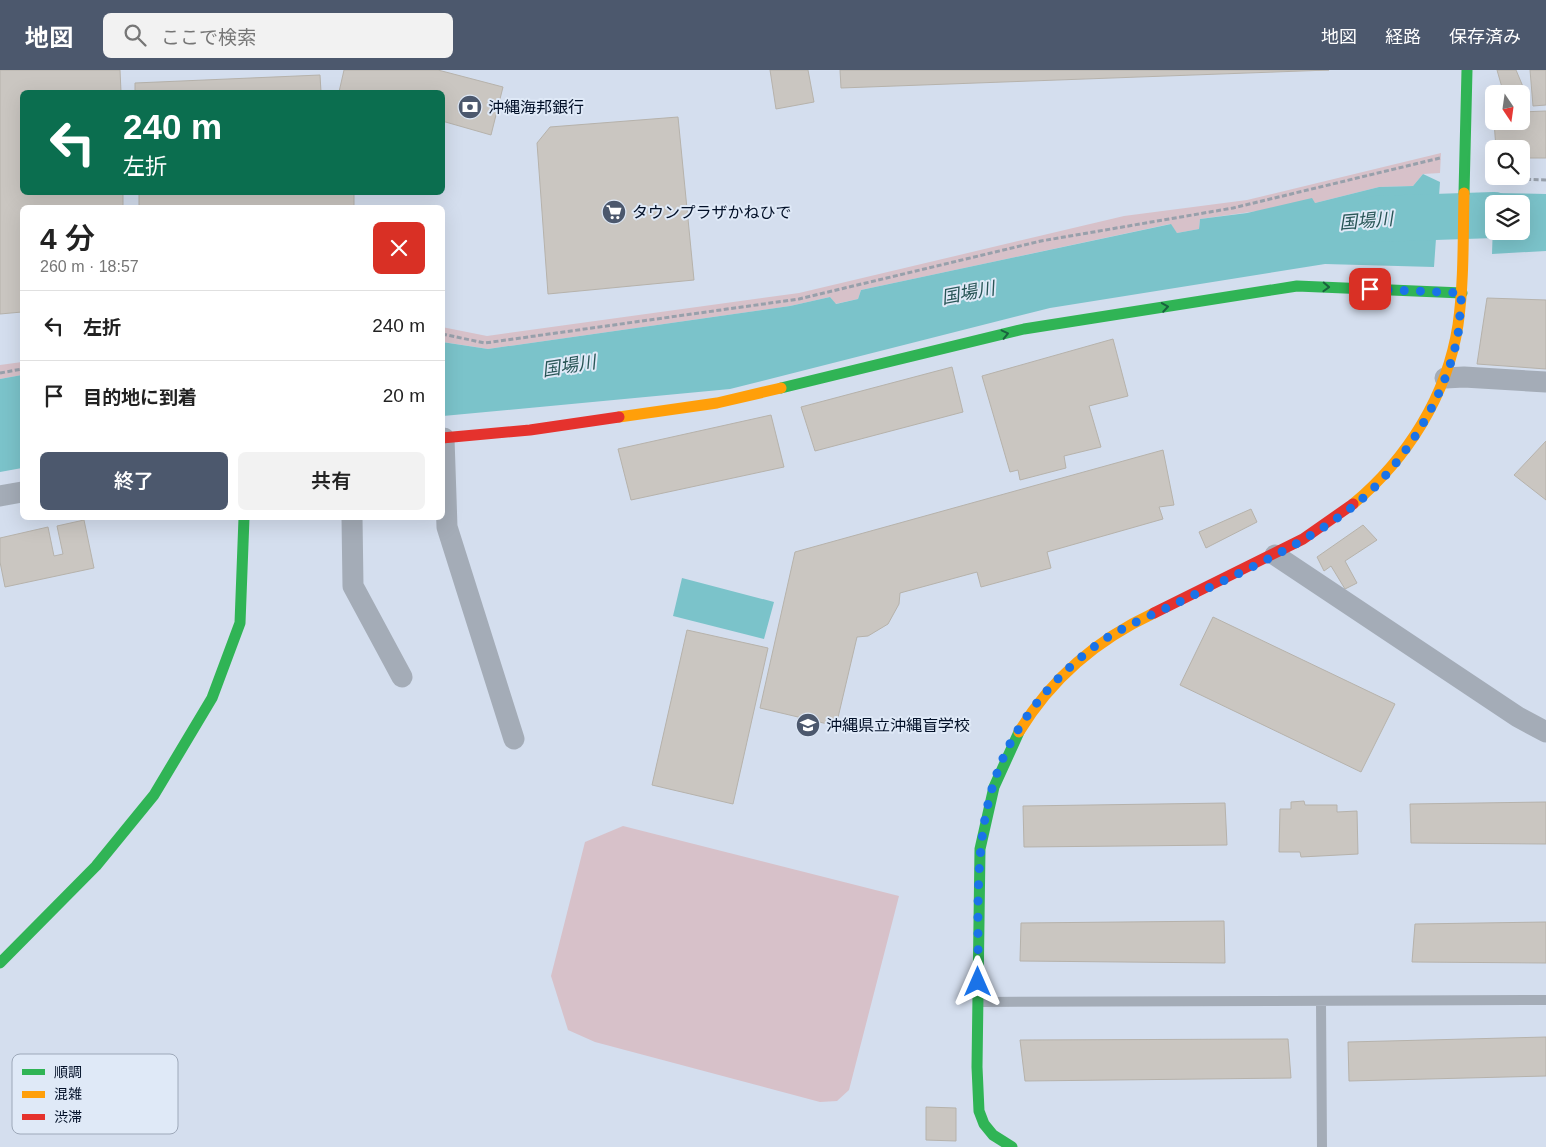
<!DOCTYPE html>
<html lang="ja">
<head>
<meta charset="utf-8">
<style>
  body { margin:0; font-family:Arial,"Noto Sans JP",sans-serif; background:#f2f2f2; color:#222; height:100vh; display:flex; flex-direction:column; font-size:19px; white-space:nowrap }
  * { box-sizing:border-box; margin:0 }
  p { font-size:16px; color:#767676 }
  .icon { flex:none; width:28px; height:28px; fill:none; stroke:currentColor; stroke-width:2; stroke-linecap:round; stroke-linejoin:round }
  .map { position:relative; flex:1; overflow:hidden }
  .sheet { position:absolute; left:20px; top:135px; width:425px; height:315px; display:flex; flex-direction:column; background:#fff; border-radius:8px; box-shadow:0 5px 20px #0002 }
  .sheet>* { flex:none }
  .banner { position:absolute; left:20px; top:20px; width:425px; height:105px; border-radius:8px; box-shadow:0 5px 20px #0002; background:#0b6e4f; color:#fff; overflow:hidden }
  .needle { width:32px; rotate:167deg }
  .tools { position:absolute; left:1485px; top:15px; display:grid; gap:10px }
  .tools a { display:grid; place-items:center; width:45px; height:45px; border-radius:8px; background:#fff; box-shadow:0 5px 20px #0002; font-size:25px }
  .pin { position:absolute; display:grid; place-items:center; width:42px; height:42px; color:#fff; margin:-21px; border-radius:10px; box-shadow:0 2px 8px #0006 }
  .me { position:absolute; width:55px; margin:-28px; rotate:0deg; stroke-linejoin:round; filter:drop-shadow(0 0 4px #0008) }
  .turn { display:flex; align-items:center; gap:18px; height:105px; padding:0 20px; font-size:22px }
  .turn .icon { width:65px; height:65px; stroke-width:2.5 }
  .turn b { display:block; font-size:35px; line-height:42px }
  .round { display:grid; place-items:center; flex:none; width:52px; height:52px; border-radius:8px; background:#f2f2f2 }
  .head { display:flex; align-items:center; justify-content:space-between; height:85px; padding:0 20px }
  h1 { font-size:30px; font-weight:600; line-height:38px }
  .cta { display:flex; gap:10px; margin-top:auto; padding:10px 20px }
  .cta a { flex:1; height:58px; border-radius:8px; background:#4c586d; color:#fff; font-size:20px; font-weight:600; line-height:58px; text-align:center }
  .cta a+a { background:#f2f2f2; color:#222 }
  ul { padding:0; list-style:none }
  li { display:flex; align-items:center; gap:15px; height:70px; padding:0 20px; border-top:1px solid #e0e0e0 }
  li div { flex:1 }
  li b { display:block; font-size:19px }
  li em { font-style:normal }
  header { display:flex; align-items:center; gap:30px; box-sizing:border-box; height:70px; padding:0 25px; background:#4c586d; color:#fff }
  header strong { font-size:24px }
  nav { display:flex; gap:28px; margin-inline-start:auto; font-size:18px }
  .search { width:350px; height:45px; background:#f2f2f2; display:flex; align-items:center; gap:12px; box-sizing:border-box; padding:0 18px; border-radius:8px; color:#767676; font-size:19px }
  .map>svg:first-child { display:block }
  .green { fill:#d7c1c9 }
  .water { fill:#7bc3ca; fill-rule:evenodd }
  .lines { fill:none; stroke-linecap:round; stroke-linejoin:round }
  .river { stroke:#7bc3ca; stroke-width:46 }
  .building { fill:#cac6c1; stroke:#b6b2ab }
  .path { stroke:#98a0ab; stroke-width:3; stroke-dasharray:5 2.5; stroke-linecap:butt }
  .lane { stroke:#a4acb7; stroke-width:10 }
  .street { stroke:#a4acb7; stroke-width:21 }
  .fast { stroke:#30b455; stroke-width:11 }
  .slow { stroke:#ff9f0a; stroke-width:11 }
  .jam { stroke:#e5322d; stroke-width:11 }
  .oneway { stroke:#19623e }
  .route { stroke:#1a73e8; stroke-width:9; stroke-dasharray:0 16.2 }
  .labels { text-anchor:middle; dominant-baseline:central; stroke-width:4; stroke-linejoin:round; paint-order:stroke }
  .poi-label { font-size:16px; fill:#021028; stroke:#dfe9f7; text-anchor:start }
  .water-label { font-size:18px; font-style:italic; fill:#285556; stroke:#dfe9f7 }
  .key { fill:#dfe9f7; stroke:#9da8b9; stroke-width:1 }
  .key-label { font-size:14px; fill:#021028 }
</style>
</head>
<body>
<header>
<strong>地図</strong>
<div class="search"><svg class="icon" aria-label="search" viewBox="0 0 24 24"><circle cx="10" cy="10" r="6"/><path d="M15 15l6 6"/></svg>ここで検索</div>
<nav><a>地図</a><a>経路</a><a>保存済み</a></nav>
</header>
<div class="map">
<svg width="1546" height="1077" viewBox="0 0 1546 1077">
  <rect width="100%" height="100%" fill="#d4deee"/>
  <!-- green -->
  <path class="green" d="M1441,83L1440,103L1423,104L1413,116L1379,117L1315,133L1200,149L1199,159L1177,163L1170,154L861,220L858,229L835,234L830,227L790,236L488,279L443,272L442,257L487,266L799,223L1124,146L1247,130Z
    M22,292V305L0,309V295Z
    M623,756L899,826L849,1020L837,1031L820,1032L595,972L568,960L551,906L585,772Z"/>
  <!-- water -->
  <path class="water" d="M1423,104L1440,112L1434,197L1325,194L1050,238L730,319L443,346L442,272L488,279L790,236L830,227L836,234L858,229L861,220L1171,154L1177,163L1199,159L1200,149L1247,143L1312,128L1315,133L1379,117L1413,116Z
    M1494,123L1546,124V181L1492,184ZM1494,134H1521V161H1494Z
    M22,305V398L0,402V309Z
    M682,508L774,532L764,569L673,546Z"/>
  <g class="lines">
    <!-- river -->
    <path class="river" d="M1375,149L1494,145"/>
  </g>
  <!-- building -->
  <path class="building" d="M0,0H120L121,22H22V122H123V138H22V242L0,244Z
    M344,0H438L503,17L491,65L442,51V22H339Z
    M770,0H808L814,32L776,39Z
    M840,0H1329L841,18Z
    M1497,0H1516L1529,31L1521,35V24H1495L1503,21Z
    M1530,0H1546V35L1533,36Z
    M320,5L321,22H135V13Z
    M1546,41V88H1521V79H1496L1494,51H1521V42Z
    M678,47L694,210L548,224L537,73L550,57Z
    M139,122H354V138H139Z
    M1487,228L1546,230V299L1477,294Z
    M1113,269L1128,326L1089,336L1101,377L1064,386L1066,398L1020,410L1018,400L1010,402L982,306Z
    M952,297L963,342L815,381L801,337Z
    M771,345L784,397L631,430L618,379Z
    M1546,371V430L1514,405Z
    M1163,380L1174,435L1159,437L1163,449L1047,482L1051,498L981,517L977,502L900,523L899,534L888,554L868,566L857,567L836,656L760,638L795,482Z
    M1251,439L1257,452L1206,478L1199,462Z
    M84,450L94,498L5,517L0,492V468L48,457L54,486L63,484L57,456Z
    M1363,455L1377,470L1345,491L1357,513L1345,519L1331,496L1324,501L1317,487Z
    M1213,547L1395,634L1361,702L1180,615Z
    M687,560L768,578L733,734L652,715Z
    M1304,731L1305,735H1337V742L1357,741L1358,784L1301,787L1300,782H1279L1280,739H1291V732Z
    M1546,732V774L1411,773L1410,734Z
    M1225,733L1227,775L1024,777L1023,736Z
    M1224,851L1225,893L1020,891L1021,853Z
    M1546,852V893L1412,892L1415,854Z
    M1546,967V1006L1349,1011L1348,972Z
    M1288,969L1291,1008L1025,1011L1020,970Z
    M926,1037L956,1038V1071L926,1070Z"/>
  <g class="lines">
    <!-- path -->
    <path class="path" d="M1504,106L1516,109L1546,110
      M442,264L485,273L799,229L1041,171L1233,138L1440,88
      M0,303L22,299"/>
    <!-- lane -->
    <path class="lane" d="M979,932L1546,930
      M1321,932L1322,1077"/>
    <!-- street -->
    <path class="street" d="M1445,308L1464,307L1546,312
      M444,368L447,457L514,669
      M0,426L22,422
      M352,448L353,516L402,607
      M1275,485L1518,647L1546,662"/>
    <!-- fast -->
    <path class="fast" d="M1464,123L1467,0
      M781,318L1024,259L1297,216L1462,223
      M0,893L96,796L154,725L212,628L240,553L244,448
      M1012,1077L993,1065L984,1054L979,1041L977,997L980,779L994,717L1019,662"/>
    <!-- slow -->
    <path class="slow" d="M619,347L717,333L781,318
      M1353,434C1407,389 1447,326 1458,255C1464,212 1463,167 1464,123
      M1019,662C1051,609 1098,569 1154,543"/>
    <!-- jam -->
    <path class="jam" d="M442,368L530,360L619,347
      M1154,543L1303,469L1353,434"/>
  </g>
  <!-- one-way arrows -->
  <defs><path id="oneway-chevron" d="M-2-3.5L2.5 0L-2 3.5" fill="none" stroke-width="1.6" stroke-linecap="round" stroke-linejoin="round" transform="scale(1.25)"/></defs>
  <g class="oneway">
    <use href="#oneway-chevron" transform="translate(1326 217) rotate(2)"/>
    <use href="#oneway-chevron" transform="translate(1165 237) rotate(-9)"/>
    <use href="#oneway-chevron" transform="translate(1005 264) rotate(-13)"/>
  </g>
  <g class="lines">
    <!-- route -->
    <path class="route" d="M978,912C979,836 972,757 1004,686C1025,640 1064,597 1105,569C1127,555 1152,545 1175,534C1236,504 1302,477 1356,434C1403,396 1447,325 1458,264C1460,251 1460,237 1462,223L1370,219"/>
  </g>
  <!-- icons -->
  <defs>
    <g id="bank-disc" transform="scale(1.25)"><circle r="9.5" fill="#4c586d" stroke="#dfe9f7"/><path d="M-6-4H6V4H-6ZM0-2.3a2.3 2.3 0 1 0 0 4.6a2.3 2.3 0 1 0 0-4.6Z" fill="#fff"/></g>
    <g id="supermarket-disc" transform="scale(1.25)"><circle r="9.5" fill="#4c586d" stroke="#dfe9f7"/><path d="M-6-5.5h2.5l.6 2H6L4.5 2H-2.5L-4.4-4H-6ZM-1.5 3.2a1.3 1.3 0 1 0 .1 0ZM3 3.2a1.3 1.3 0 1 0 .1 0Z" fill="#fff"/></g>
    <g id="school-disc" transform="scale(1.25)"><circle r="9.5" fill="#4c586d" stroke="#dfe9f7"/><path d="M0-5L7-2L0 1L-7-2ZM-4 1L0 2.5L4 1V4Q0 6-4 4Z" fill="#fff"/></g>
  </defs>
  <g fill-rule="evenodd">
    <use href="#bank-disc" x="470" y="37"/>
    <use href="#supermarket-disc" x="614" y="142"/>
    <use href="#school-disc" x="808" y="655"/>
  </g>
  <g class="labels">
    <!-- poi labels -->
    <g class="poi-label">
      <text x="488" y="37">沖縄海邦銀行</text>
      <text x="632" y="142">タウンプラザかねひで</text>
      <text x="826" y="655">沖縄県立沖縄盲学校</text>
    </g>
    <!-- water labels -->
    <g class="water-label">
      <text transform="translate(1366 151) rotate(-5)">国場川</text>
      <text transform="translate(968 223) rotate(-11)">国場川</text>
      <text transform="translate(569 296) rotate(-9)">国場川</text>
    </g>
  </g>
  <!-- legend -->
  <rect x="12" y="984" width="166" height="80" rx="8" class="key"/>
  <rect x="22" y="999" width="23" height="6" fill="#30b455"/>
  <rect x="22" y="1021" width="23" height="7" fill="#ff9f0a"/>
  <rect x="22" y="1044" width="23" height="6" fill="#e5322d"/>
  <g class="key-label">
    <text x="54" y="1007">順調</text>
    <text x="54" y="1029">混雑</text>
    <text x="54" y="1052">渋滞</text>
  </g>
</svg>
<div class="tools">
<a><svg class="needle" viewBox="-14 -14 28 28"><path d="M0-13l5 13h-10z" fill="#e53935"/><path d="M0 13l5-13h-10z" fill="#767676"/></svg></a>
<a><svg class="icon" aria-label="search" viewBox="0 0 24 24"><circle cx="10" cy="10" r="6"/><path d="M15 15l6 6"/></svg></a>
<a><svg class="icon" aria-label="layers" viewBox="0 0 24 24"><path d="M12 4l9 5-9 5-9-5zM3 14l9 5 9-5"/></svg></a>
</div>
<div class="pin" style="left:1370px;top:219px;background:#d93025"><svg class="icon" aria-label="arrive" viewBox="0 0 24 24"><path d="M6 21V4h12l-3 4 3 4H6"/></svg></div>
<svg class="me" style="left:978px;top:912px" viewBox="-20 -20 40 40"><path d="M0-17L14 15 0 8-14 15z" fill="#1a73e8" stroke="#fff" stroke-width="4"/></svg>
<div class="banner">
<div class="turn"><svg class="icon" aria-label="left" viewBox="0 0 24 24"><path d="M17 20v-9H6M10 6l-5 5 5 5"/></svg><div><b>240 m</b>左折</div></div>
</div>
<section class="sheet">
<div class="head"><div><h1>4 分</h1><p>260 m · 18:57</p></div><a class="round" style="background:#d93025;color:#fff"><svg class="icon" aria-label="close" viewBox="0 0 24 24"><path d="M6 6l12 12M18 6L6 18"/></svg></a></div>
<ul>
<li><svg class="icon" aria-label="left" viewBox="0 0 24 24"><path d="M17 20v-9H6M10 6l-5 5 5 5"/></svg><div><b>左折</b></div><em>240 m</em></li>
<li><svg class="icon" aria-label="arrive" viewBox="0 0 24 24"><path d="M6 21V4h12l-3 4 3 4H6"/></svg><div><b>目的地に到着</b></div><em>20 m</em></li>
</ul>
<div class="cta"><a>終了</a><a>共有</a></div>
</section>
</div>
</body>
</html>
